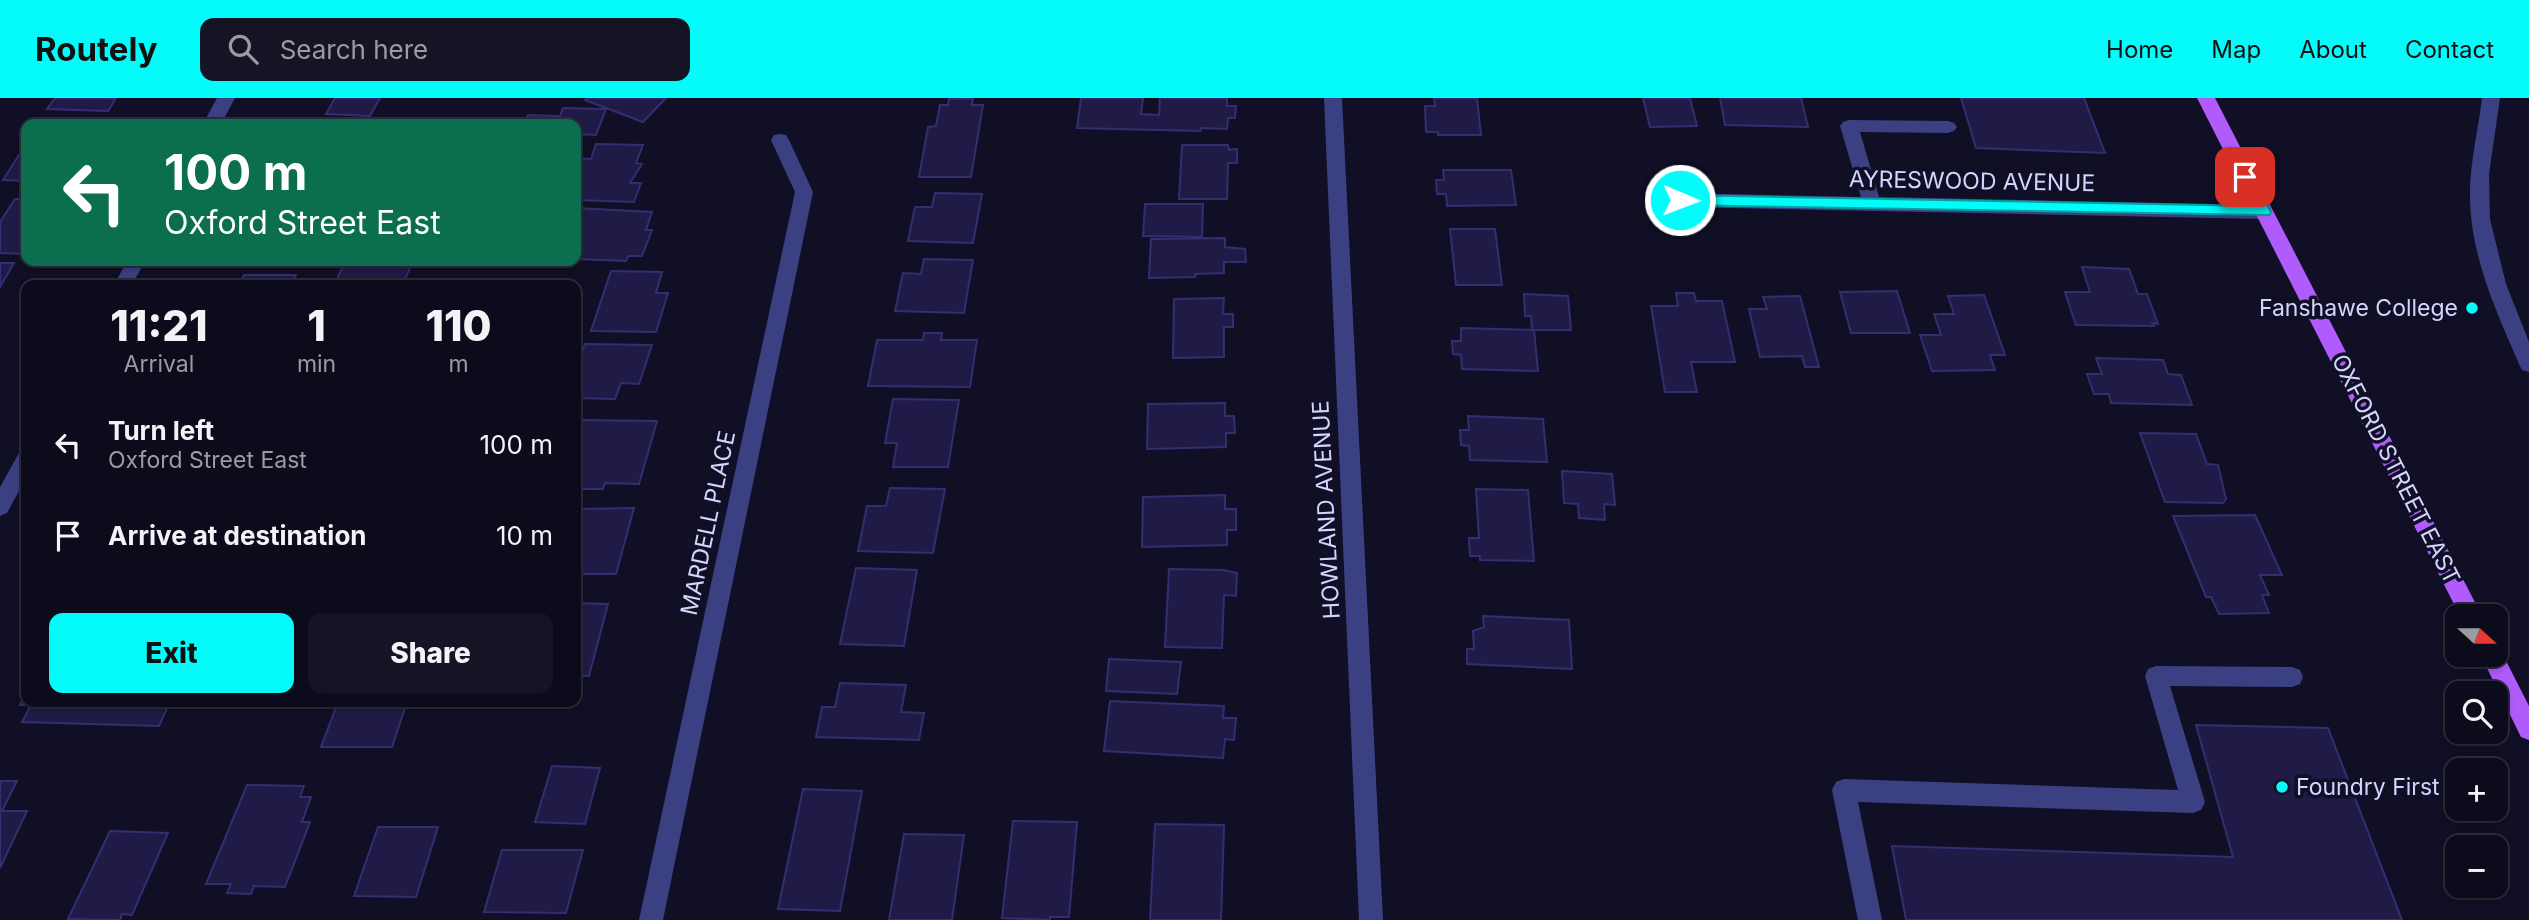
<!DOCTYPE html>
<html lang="en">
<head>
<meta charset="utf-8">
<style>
  body { margin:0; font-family:Inter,sans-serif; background:#151425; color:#f1f3f6; height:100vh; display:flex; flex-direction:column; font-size:26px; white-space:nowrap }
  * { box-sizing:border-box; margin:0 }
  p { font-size:23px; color:#9a9ba3 }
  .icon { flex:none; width:38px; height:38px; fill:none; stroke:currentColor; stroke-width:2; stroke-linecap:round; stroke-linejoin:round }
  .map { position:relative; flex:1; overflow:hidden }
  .drawer { position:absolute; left:21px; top:182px; width:560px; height:427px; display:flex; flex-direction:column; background:#0c0b1c; border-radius:14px; box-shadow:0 4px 10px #0003,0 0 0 2px #2c2b3b }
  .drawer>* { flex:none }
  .hud { position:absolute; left:21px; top:21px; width:560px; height:147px; border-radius:14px; box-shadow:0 4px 10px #0003,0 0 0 2px #2c2b3b; background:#0b6e4f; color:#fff; overflow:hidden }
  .needle { width:46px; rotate:111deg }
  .buttons { position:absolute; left:2445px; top:506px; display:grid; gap:14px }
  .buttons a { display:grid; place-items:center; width:63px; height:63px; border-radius:14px; background:#0c0b1c; box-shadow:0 4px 10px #0003,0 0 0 2px #2c2b3b; font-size:35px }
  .pin { position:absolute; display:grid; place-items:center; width:60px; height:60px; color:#fff; margin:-30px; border-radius:14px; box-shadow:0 4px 10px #0006 }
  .me { position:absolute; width:77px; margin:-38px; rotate:91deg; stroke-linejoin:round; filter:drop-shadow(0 0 5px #0008) }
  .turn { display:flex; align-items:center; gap:24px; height:147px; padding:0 28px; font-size:32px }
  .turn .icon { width:91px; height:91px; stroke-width:2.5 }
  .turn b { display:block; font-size:49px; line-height:60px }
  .eta { display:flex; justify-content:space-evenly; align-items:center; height:119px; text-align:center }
  .eta b { font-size:42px; font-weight:800; line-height:49px }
  .action { display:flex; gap:14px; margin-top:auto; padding:14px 28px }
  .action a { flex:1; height:80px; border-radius:14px; background:#03fbf9; color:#111; font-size:28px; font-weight:800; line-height:80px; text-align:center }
  .action a+a { background:#151425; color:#f1f3f6 }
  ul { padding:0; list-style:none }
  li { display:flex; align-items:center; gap:21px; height:91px; padding:0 28px }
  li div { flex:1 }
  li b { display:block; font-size:26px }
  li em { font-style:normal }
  header { display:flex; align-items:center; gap:42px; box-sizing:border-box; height:98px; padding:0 35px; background:#03fbf9; color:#111 }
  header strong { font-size:33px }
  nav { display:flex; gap:38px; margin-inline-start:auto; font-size:24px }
  .search { width:490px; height:63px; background:#151425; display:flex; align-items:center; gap:18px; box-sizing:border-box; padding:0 24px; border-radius:14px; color:#9a9ba3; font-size:26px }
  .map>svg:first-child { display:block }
  .building { fill:#1f1b46; stroke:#342e71; stroke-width:2 }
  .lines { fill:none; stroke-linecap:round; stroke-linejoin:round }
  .minor { fill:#3b4083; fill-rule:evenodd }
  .major { fill:#b05cfd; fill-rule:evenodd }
  .route { fill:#03fbf9; stroke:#02a3a2; stroke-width:2 }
  .poi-dot { fill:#03fbf9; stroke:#100f25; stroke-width:2.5 }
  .labels { text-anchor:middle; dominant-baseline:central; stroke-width:7; stroke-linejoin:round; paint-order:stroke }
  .street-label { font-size:23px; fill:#d4d4fe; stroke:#100f25 }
  .poi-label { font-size:23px; fill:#d4d4fe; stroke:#100f25; text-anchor:end }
</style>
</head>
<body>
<header>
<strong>Routely</strong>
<div class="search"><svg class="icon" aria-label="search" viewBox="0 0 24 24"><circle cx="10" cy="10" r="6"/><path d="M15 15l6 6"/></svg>Search here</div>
<nav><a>Home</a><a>Map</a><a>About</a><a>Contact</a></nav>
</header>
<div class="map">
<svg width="2529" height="822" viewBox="0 0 2529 822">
  <rect width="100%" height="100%" fill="#100f25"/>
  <!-- building -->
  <path class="building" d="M55,0H116L108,13L47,11Z
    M335,0H380L370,18L326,16Z
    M587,0H666L643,24L585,2Z
    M973,0L972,7H983L971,79H919L928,29L936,28L940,7H948L949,1Z
    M1081,0H1143L1141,16L1159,17L1160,0H1227V8H1236L1235,20H1228L1227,31L1201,30L1200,33L1077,30Z
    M1434,0H1477L1481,37H1438V34H1426L1425,8H1435Z
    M1643,0H1690L1697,28L1650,29Z
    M1720,0H1801L1808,29L1725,27Z
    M1961,0H2084L2105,55L1976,50Z
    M563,10L606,11L596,37L576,36V26H524L528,17L560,18Z
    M26,46V83L3,82Z
    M596,46L643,47L636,65L642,66L630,85H641L634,104L576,102L582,86H576V60L591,61Z
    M1182,47H1228L1229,52L1237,51V65H1228L1227,101H1179Z
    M1443,72H1511L1516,107L1447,108L1446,96H1437L1436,82H1444Z
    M935,95L982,96L973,145L908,143L915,109H932Z
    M15,101H26V156L0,155V124Z
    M1145,106H1203L1202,139L1143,138Z
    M576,110L652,114L646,132H652L642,158H628L626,163L576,161Z
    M1450,131H1495L1502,187H1456Z
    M1225,140V149L1245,151L1246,164H1224V175L1195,176V179L1149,180L1151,141Z
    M924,161L973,162L964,215L895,213L903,175L921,176Z
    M0,165H14L0,189Z
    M344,166L411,168L402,187H334Z
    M2082,169L2129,171L2138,196H2147L2158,226L2152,225L2154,228L2076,227L2065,194H2090Z
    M611,173L662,174L656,195H668L656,234L591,233Z
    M244,177H296L291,187H239Z
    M1897,193L1910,235H1851L1840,194Z
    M1676,195H1694L1696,203H1722L1735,264H1691L1697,294H1665L1651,208H1678Z
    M1524,196L1568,198L1571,232H1532L1531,218H1525Z
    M1984,197L2005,257H1990L1995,272L1932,273L1920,237H1941L1934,216H1954L1948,198Z
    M1800,198L1819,269H1805L1802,258L1760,259L1749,211H1767L1763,199Z
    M1224,200L1223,216H1233V229H1224V259L1173,260L1174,201Z
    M1461,230L1534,232L1538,273L1462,271L1461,257L1453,256L1452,243H1461Z
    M924,235H942L941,242H977L970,289L868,288L877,242H923Z
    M585,246L652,247L639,286L621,285L615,301L576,300V273Z
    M2096,260L2163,262L2168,276L2181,277L2192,307L2111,305L2109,296H2094L2087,276H2102Z
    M893,301L959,302L948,369H893L897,345H885Z
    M1225,305V318H1234L1235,335H1226V349L1147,351L1148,306Z
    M1468,318L1543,321L1547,364L1470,362L1469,348L1461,347L1460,332H1469Z
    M580,322L657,323L639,386L605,385L603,391H576V337Z
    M2140,335L2196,336L2207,366L2218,367L2226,401L2223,405L2165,404Z
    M1562,373L1612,376L1615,407L1604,406L1605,422L1579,420L1578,406L1564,405Z
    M890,390L945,391L933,455L858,453L867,408H886Z
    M1476,391L1528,392L1534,463L1480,462V458H1470L1469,440H1479Z
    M1225,397V411H1236V432H1227V447L1142,449L1143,399Z
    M634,410L616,476H577L576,480V411Z
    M2255,417L2282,477H2260L2269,497H2262L2269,515L2219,516L2211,499H2206L2173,418Z
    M856,470L917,472L904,548L840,546Z
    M1169,471L1224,472L1237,475L1236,498L1224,497L1222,550L1165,549Z
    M576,505L608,506L589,578H576Z
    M1483,518L1569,522L1572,571L1467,566V551H1474L1473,533L1484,529Z
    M1109,561L1181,564L1177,596L1106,593Z
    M840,585L906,587L901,614L924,615L919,642L816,639L822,609H835Z
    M26,596V604H170L159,628L22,624L31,607H20Z
    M1110,603L1224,608L1223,620H1236L1234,642L1225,641L1223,660L1104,653Z
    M338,604H407L392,649H321Z
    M2196,627L2328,630L2402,822H1906L1892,748L2233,759Z
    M552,668L600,670L585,726L535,724Z
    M0,683H17L2,713H27L0,770Z
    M247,687L304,688L300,699H311L302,724H310L285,789L254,788L251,796L227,795L231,786H206Z
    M803,691L862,693L840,813L778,811Z
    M1013,723L1077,724L1069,819H1050V822L1002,820Z
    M1155,726L1224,727L1221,822H1150Z
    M378,729H438L416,799L354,798Z
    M110,733L168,735L132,817L122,816L120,822L68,821Z
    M904,736L964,737L952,822H889Z
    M502,752H583L566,815L484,814Z"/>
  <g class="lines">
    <!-- minor -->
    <path class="minor" d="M217,0H235L221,26H203Z
      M1324,0H1342L1383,822H1359Z
      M2482,0H2500L2489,76L2490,121L2506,186L2529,244V274L2522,272L2519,266C2497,215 2471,159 2470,102C2469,68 2478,34 2482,0Z
      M1849,22L1948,23L1954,25L1957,29L1954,33L1948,35L1860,34L1879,99L2264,107L2270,109L2273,114L2270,119L2264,121L1680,109L1674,107L1671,102L1674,97L1680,95L1861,99L1840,28L1843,24Z
      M780,36L786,37L789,42L813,94L663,822H639L795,94L771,42L774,37Z
      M127,163H145L132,187H114Z
      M26,352V380L7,415L0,418V389L19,355Z
      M2156,568L2292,569L2300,572L2303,579L2300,586L2292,589L2170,588L2205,704L2201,712L2193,715L1858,704L1882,822H1858L1832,692L1836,684L1844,681L2178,692L2145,578L2148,571Z"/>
    <!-- major -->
    <path class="major" d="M2197,0H2215L2482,518H2460Z
      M2496,548L2499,549L2529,608V642L2521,639L2480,556H2496Z"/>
  </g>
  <!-- route -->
  <path class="route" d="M2245,74L2250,76L2271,114L2269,117L1680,107L1673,102L1680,97L2254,108L2238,79Z"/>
  <!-- markers -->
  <g class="poi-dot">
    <circle cx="2472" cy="210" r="7"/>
    <circle cx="2282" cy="689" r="7"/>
  </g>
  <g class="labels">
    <!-- street labels -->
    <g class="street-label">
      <text transform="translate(1972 83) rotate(1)">AYRESWOOD AVENUE</text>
      <text transform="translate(2396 371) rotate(63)">OXFORD STREET EAST</text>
      <text transform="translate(1326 412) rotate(-93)">HOWLAND AVENUE</text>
      <text transform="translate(708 425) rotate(-78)">MARDELL PLACE</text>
    </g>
    <!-- poi labels -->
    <g class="poi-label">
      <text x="2458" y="210">Fanshawe College</text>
      <text x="2296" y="689" text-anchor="start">Foundry First</text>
    </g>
  </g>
</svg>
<div class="buttons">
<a><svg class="needle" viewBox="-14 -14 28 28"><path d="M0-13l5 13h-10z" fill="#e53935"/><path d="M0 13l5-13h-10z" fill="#9a9ba3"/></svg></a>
<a><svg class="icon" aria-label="search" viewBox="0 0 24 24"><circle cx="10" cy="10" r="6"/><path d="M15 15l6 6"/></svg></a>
<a>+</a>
<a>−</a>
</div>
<div class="pin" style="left:2245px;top:79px;background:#d93025"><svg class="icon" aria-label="arrive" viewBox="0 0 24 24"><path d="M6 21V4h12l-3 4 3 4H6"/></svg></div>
<svg class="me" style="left:1680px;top:102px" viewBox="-20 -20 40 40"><circle r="17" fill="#03fbf9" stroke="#fff" stroke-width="3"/><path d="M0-11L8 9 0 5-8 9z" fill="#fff"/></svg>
<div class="hud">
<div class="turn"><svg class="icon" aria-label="left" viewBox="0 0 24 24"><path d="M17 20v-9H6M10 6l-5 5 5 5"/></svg><div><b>100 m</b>Oxford Street East</div></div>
</div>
<section class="drawer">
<div class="eta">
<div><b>11:21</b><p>Arrival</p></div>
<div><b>1</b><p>min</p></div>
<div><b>110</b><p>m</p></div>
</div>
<ul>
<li><svg class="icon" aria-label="left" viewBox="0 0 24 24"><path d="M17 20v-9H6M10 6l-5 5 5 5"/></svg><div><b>Turn left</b><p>Oxford Street East</p></div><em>100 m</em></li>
<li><svg class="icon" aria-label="arrive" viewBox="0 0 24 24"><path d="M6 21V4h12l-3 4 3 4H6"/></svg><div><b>Arrive at destination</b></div><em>10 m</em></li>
</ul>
<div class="action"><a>Exit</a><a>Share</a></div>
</section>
</div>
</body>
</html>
